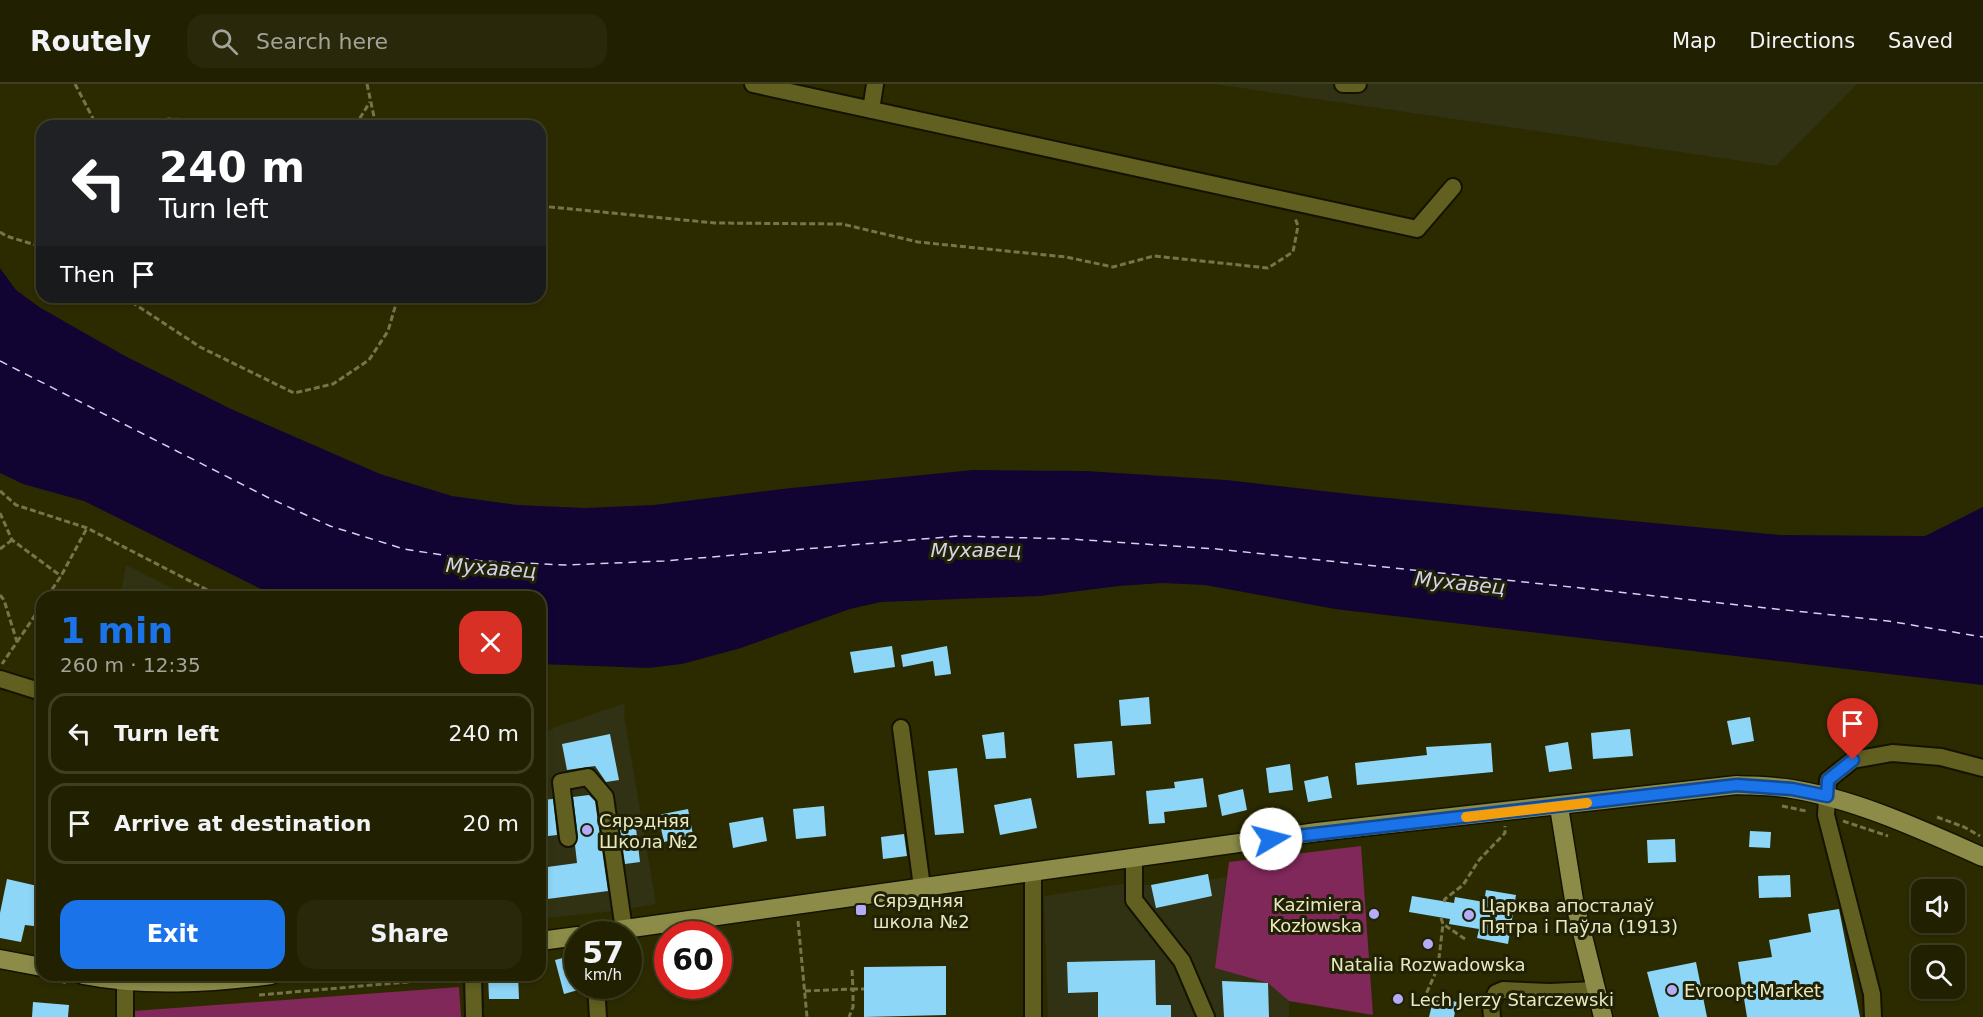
<!DOCTYPE html>
<html lang="en">
<head>
<meta charset="utf-8">
<style>
  body { margin:0; font-family:"DejaVu Sans",sans-serif; background:#29280a; color:#f1f3f6; height:100vh; display:flex; flex-direction:column; font-size:22px; white-space:nowrap }
  * { box-sizing:border-box; margin:0 }
  p { font-size:20px; color:#a2a399 }
  .icon { flex:none; width:33px; height:33px; fill:none; stroke:currentColor; stroke-width:2; stroke-linecap:round; stroke-linejoin:round }
  .map { position:relative; flex:1; overflow:hidden }
  .side { position:absolute; left:36px; top:507px; width:510px; height:390px; display:flex; flex-direction:column; background:#212000; border-radius:18px; box-shadow:0 3px 9px #0003,0 0 0 2px #3e3e22 }
  .side>* { flex:none }
  .banner { position:absolute; left:36px; top:36px; width:510px; height:183px; border-radius:18px; box-shadow:0 3px 9px #0003,0 0 0 2px #3e3e22; background:#202124; color:#fff; overflow:hidden }
  .controls { position:absolute; left:1911px; top:795px; display:grid; gap:12px }
  .controls a { display:grid; place-items:center; width:54px; height:54px; border-radius:12px; background:#212000; box-shadow:0 3px 9px #0003,0 0 0 2px #3e3e22; font-size:30px }
  .speed { position:absolute; left:564px; top:837px; display:flex; gap:12px; font-size:30px; font-weight:700; text-align:center }
  .speed>* { display:grid; place-content:center; width:78px; height:78px; border-radius:50%; background:#212000; box-shadow:0 3px 9px #0003,0 0 0 2px #3e3e22; line-height:1 }
  .speed small { font-size:15px; font-weight:400 }
  .speed .limit { border:9px solid #d22; background:#fff; color:#111 }
  .pin { position:absolute; display:grid; place-items:center; width:51px; height:51px; color:#fff; margin:-62px -26px; border-radius:50% 50% 50% 0; rotate:-45deg; box-shadow:0 0 6px #0007 }
  .pin .icon { rotate:45deg }
  .me { position:absolute; width:66px; margin:-33px; rotate:82deg; stroke-linejoin:round; filter:drop-shadow(0 0 4px #0008) }
  .turn { display:flex; align-items:center; gap:21px; height:126px; padding:0 24px; font-size:27px }
  .turn .icon { width:78px; height:78px; stroke-width:2.5 }
  .turn b { display:block; font-size:42px; line-height:51px }
  .then { display:flex; align-items:center; height:57px; padding:0 24px; background:#0003; gap:12px; font-size:22px }
  .round { display:grid; place-items:center; flex:none; width:63px; height:63px; border-radius:18px; background:#29280a }
  .head { display:flex; align-items:center; justify-content:space-between; height:102px; padding:0 24px }
  h1 { font-size:36px; font-weight:600; line-height:45px; color:#1a73e8 }
  .primary-button { display:flex; gap:12px; margin-top:auto; padding:12px 24px }
  .primary-button a { flex:1; height:69px; border-radius:18px; background:#1a73e8; color:#fff; font-size:24px; font-weight:600; line-height:69px; text-align:center }
  .primary-button a+a { background:#29280a; color:#f1f3f6 }
  ul { padding:0; list-style:none }
  li { display:flex; align-items:center; gap:18px; height:81px; margin:0 12px 9px; padding:0 12px; border:3px solid #3e3e22; border-radius:18px }
  li div { flex:1 }
  li b { display:block; font-size:22px }
  li em { font-style:normal }
  header { display:flex; align-items:center; gap:36px; box-sizing:border-box; height:84px; padding:0 30px; background:#212000; border-bottom:2px solid #3e3e22 }
  header strong { font-size:28px }
  nav { display:flex; gap:33px; margin-inline-start:auto; font-size:21px }
  .search { width:420px; height:54px; background:#29280a; display:flex; align-items:center; gap:15px; box-sizing:border-box; padding:0 21px; border-radius:18px; color:#a2a399; font-size:22px }
  .map>svg:first-child { display:block }
  .built { fill:#313113 }
  .green { fill:#80285a }
  .water { fill:#110432 }
  .lines { fill:none; stroke-linecap:round; stroke-linejoin:round }
  .ferry { stroke:#d4d3ec; stroke-width:1.5; stroke-dasharray:8 6; stroke-linecap:butt }
  .building { fill:#8ed6f7 }
  .minor-casing { stroke:#141300; stroke-width:20 }
  .major-casing { stroke:#141300; stroke-width:21 }
  .path { stroke:#75754b; stroke-width:3; stroke-dasharray:6 3; stroke-linecap:butt }
  .minor { stroke:#616020; stroke-width:16 }
  .major { stroke:#8c8c48; stroke-width:18 }
  .route-casing { stroke:#114b97; stroke-width:15 }
  .route { stroke:#1a73e8; stroke-width:10 }
  .slow { stroke:#f59e0b; stroke-width:10 }
  .poi-dot { fill:#b4acf9; stroke:#212106; stroke-width:2 }
  .labels { text-anchor:middle; dominant-baseline:central; stroke-width:6; stroke-linejoin:round; paint-order:stroke }
  .poi-label { font-size:18px; fill:#e8e9c0; stroke:#212106; text-anchor:start }
  .water-label { font-size:20px; font-style:italic; fill:#d4d3ec; stroke:#212106 }
</style>
</head>
<body>
<header>
<strong>Routely</strong>
<div class="search"><svg class="icon" aria-label="search" viewBox="0 0 24 24"><circle cx="10" cy="10" r="6"/><path d="M15 15l6 6"/></svg>Search here</div>
<nav><a>Map</a><a>Directions</a><a>Saved</a></nav>
</header>
<div class="map">
<svg width="1983" height="933" viewBox="0 0 1983 933">
  <rect width="100%" height="100%" fill="#2c2b00"/>
  <!-- built -->
  <path class="built" d="M1214,0H1857L1776,82Z
    M126,481L189,513H120Z
    M625,619L624,631L656,820L621,826L540,835V651L556,643Z
    M1208,790L1209,796L1226,793L1216,884L1268,899L1289,917V933H1048L1044,812L1122,800L1151,801Z"/>
  <!-- green -->
  <path class="green" d="M1361,762L1373,931L1289,917L1268,899L1215,884L1229,778Z
    M459,903L461,933H134V927Z"/>
  <!-- water -->
  <path class="water" d="M0,184L16,206L39,223L125,272L231,325L380,390L452,412L517,421L585,424L654,421L791,404L973,386L1086,387L1226,396L1367,412L1780,451L1925,452L1983,423V601L1335,525L1205,501L1162,499L1119,502L1040,512L881,518L850,525L741,564L682,580L648,584L540,580V513H277L84,417L23,400L0,389Z"/>
  <g class="lines">
    <!-- ferry -->
    <path class="ferry" d="M0,277L267,413L330,442L404,465L481,477L565,481L664,477L958,452L1070,455L1217,465L1888,537L1983,553"/>
  </g>
  <!-- building -->
  <path class="building" d="M892,562L895,583L854,589L850,568Z
    M947,562L951,590L935,592L933,577L903,583L901,571Z
    M1149,613L1151,640L1121,642L1119,616Z
    M1750,633L1754,657L1732,661L1727,637Z
    M1630,645L1633,672L1593,675L1591,649Z
    M1004,648L1006,674L986,675L982,651Z
    M610,650L619,696L606,698L595,682L567,686L562,660Z
    M1112,657L1115,691L1077,694L1074,660Z
    M1568,658L1572,685L1549,688L1545,662Z
    M1491,659L1493,688L1357,701L1355,679L1427,671L1426,663Z
    M1290,680L1293,706L1269,709L1266,684Z
    M957,684L964,749L935,751L928,687Z
    M1328,692L1332,714L1308,718L1304,697Z
    M1203,694L1207,723L1164,728L1165,739L1149,740L1146,707L1175,704L1174,698Z
    M1243,705L1247,726L1222,732L1218,711Z
    M589,711L595,717L608,807L540,816V784L577,779L575,761L578,753L573,713Z
    M1031,714L1037,744L1000,751L994,721Z
    M553,715L557,751L540,753V716Z
    M824,722L826,752L796,755L793,725Z
    M688,725L693,751L664,758L658,731Z
    M763,733L767,757L733,764L729,739Z
    M635,736L640,778L625,780L619,738Z
    M1750,747L1771,748L1770,764L1749,763Z
    M904,750L907,772L883,775L881,753Z
    M1675,755L1676,778L1648,779L1647,756Z
    M1208,790L1212,812L1156,824L1151,801Z
    M1790,791L1791,813L1759,814L1758,792Z
    M7,795L42,803V843L25,841L21,858L0,854V829Z
    M1486,806L1516,811L1508,860L1477,854L1479,845L1449,840L1450,835L1409,828L1412,812L1454,819L1455,813L1484,818Z
    M1839,825L1860,933H1747L1738,878L1772,873L1769,856L1811,848L1808,830Z
    M578,870V906L564,910L555,876Z
    M1155,876L1156,921H1171V933H1098V908L1068,909L1067,878Z
    M1696,878L1707,933H1659L1647,888Z
    M946,882V931L864,933V883Z
    M488,891H518L519,915H489Z
    M1222,897L1268,899L1269,933H1224Z
    M1434,913L1457,918L1454,933H1429Z
    M33,918L69,921L68,933H32Z"/>
  <g class="lines">
    <!-- minor casing -->
    <g class="minor-casing">
      <path id="minor" d="M753,0L1417,145L1453,103
        M1343,0H1358
        M871,26L875,0
        M0,595L42,608
        M901,644L922,803
        M568,754L561,698L588,693L605,713L624,846
        M1134,774V816L1182,877L1206,933
        M473,891L474,933
        M596,902L598,933
        M125,933V898
        M1033,933V787
        M1492,933L1491,921L1496,909L1503,906L1550,908L1595,906
        M1873,933L1872,910L1826,731L1828,696L1853,676L1892,669L1941,673L1983,684"/>
    </g>
    <!-- major casing -->
    <g class="major-casing">
      <path id="major" d="M1559,723L1574,816L1603,933
        M589,850L1317,748L1737,701C1756,702 1774,702 1792,705C1858,716 1922,746 1983,773
        M540,857L578,852
        M0,875L42,883
        M83,891C145,903 209,899 271,891"/>
    </g>
    <!-- path -->
    <path class="path" d="M75,0L97,42
      M367,0L376,42
      M159,42L168,35L219,37L236,42
      M355,42L370,18
      M540,122L715,139L842,140L918,158L1066,173L1113,183L1154,172L1268,184L1293,168L1298,142L1295,134
      M0,148L6,152L42,163
      M124,213L200,263L294,309L333,300L369,276L388,247L398,213
      M0,407L16,421L87,444L221,513
      M0,429L12,456L61,492
      M0,465L12,456
      M0,511L4,516L17,558L2,580
      M47,513L61,492L87,444
      M17,558L42,521
      M1782,722L1806,727
      M1937,733L1964,743L1980,752
      M1843,737L1888,752
      M1444,818L1445,815L1463,801L1479,776L1505,749V742
      M1441,834L1443,840L1465,855
      M798,837L807,933
      M852,886L853,905H864
      M51,895L68,899
      M805,907L853,905V923L849,933
      M259,911L430,896L438,891
      M1423,917L1438,883L1443,840"/>
    <!-- minor -->
    <use href="#minor" class="minor"/>
    <!-- major -->
    <use href="#major" class="major"/>
  </g>
  <g class="lines">
    <!-- route casing -->
    <g class="route-casing">
      <path id="route" d="M1271,755L1737,701L1792,705L1827,712L1828,696L1853,676"/>
    </g>
    <!-- route -->
    <use href="#route" class="route"/>
    <!-- slow -->
    <path class="slow" d="M1466,733L1587,719"/>
  </g>
  <!-- markers -->
  <g class="poi-dot">
    <circle cx="587" cy="746" r="6"/>
    <rect x="855" y="820" width="12" height="12" rx="3"/>
    <circle cx="1374" cy="830" r="6"/>
    <circle cx="1469" cy="831" r="6"/>
    <circle cx="1428" cy="860" r="6"/>
    <circle cx="1672" cy="906" r="6"/>
    <circle cx="1398" cy="915" r="6"/>
  </g>
  <g class="labels">
    <!-- poi labels -->
    <g class="poi-label">
      <text x="599" y="736">Сярэдняя<tspan x="599" dy="21">Школа №2</tspan></text>
      <text x="873" y="816">Сярэдняя<tspan x="873" dy="21">школа №2</tspan></text>
      <text x="1362" y="820" text-anchor="end">Kazimiera<tspan x="1362" dy="21">Kozłowska</tspan></text>
      <text x="1481" y="821">Царква апосталаў<tspan x="1481" dy="21">Пятра і Паўла (1913)</tspan></text>
      <text x="1428" y="880" text-anchor="middle">Natalia Rozwadowska</text>
      <text x="1684" y="906">Evroopt Market</text>
      <text x="1410" y="915">Lech Jerzy Starczewski</text>
    </g>
    <!-- water labels -->
    <g class="water-label">
      <text x="976" y="466">Мухавец</text>
      <text transform="translate(491 484) rotate(4)">Мухавец</text>
      <text transform="translate(1460 499) rotate(6)">Мухавец</text>
    </g>
  </g>
</svg>
<div class="controls">
<a><svg class="icon" aria-label="sound" viewBox="0 0 24 24"><path d="M4 9h4l5-4v14l-5-4H4zM17 9q2 3 0 6"/></svg></a>
<a><svg class="icon" aria-label="search" viewBox="0 0 24 24"><circle cx="10" cy="10" r="6"/><path d="M15 15l6 6"/></svg></a>
</div>
<div class="speed"><div>57<small>km/h</small></div><div class="limit">60</div></div>
<div class="pin" style="left:1853px;top:676px;background:#d93025"><svg class="icon" aria-label="arrive" viewBox="0 0 24 24"><path d="M6 21V4h12l-3 4 3 4H6"/></svg></div>
<svg class="me" style="left:1271px;top:755px" viewBox="-20 -20 40 40"><circle r="19" fill="#fff"/><path d="M0-13L10 11 0 6-10 11z" fill="#1a73e8"/></svg>
<div class="banner">
<div class="turn"><svg class="icon" aria-label="left" viewBox="0 0 24 24"><path d="M17 20v-9H6M10 6l-5 5 5 5"/></svg><div><b>240 m</b>Turn left</div></div>
<div class="then">Then<svg class="icon" aria-label="arrive" viewBox="0 0 24 24"><path d="M6 21V4h12l-3 4 3 4H6"/></svg></div>
</div>
<section class="side">
<div class="head"><div><h1>1 min</h1><p>260 m · 12:35</p></div><a class="round" style="background:#d93025;color:#fff"><svg class="icon" aria-label="close" viewBox="0 0 24 24"><path d="M6 6l12 12M18 6L6 18"/></svg></a></div>
<ul>
<li><svg class="icon" aria-label="left" viewBox="0 0 24 24"><path d="M17 20v-9H6M10 6l-5 5 5 5"/></svg><div><b>Turn left</b></div><em>240 m</em></li>
<li><svg class="icon" aria-label="arrive" viewBox="0 0 24 24"><path d="M6 21V4h12l-3 4 3 4H6"/></svg><div><b>Arrive at destination</b></div><em>20 m</em></li>
</ul>
<div class="primary-button"><a>Exit</a><a>Share</a></div>
</section>
</div>
</body>
</html>
